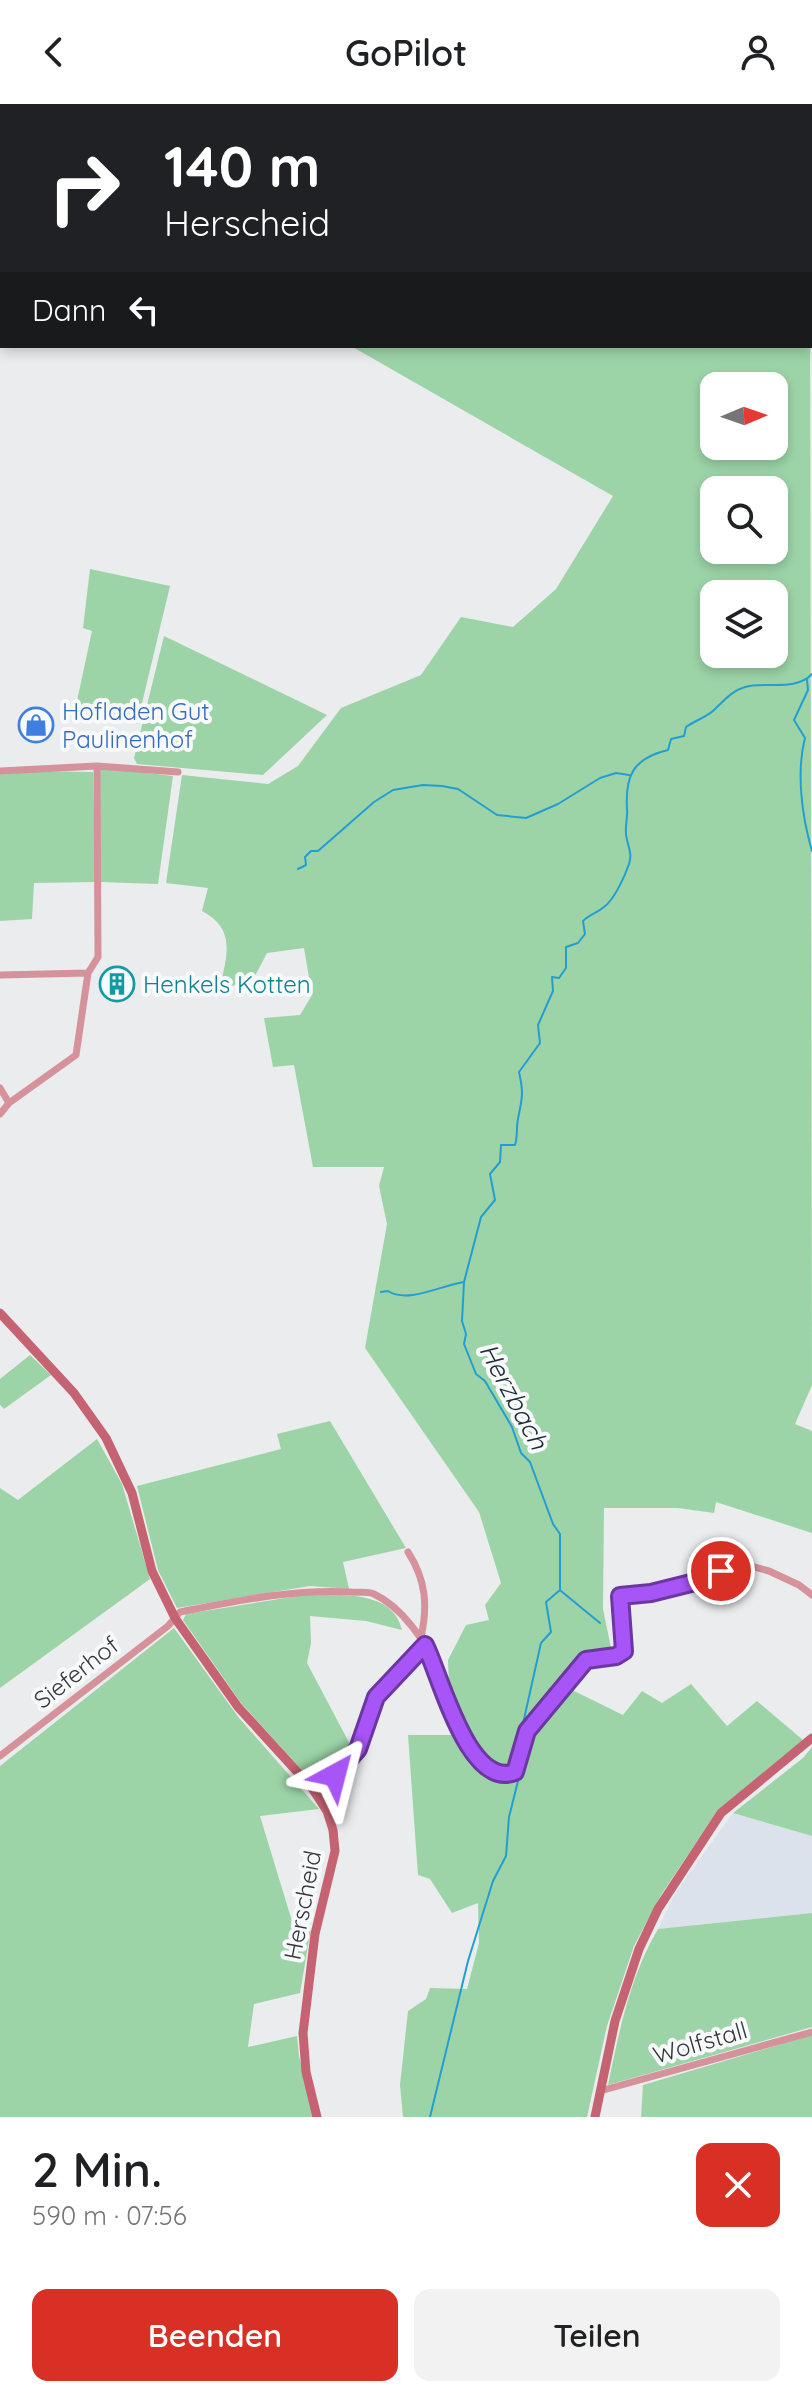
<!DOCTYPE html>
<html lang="de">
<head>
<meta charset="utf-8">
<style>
  body { margin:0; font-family:Quicksand,sans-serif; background:#f2f2f2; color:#202124; height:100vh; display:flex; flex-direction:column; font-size:30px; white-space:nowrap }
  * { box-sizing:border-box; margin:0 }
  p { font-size:26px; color:#757577 }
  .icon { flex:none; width:44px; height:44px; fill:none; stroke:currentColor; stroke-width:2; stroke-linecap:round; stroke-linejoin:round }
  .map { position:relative; height:2013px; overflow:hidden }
  .drawer { display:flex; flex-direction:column; background:#fff; flex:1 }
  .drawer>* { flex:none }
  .guide { position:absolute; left:0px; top:0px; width:812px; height:244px; box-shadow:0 4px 12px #0003; background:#202124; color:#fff; overflow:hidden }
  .needle { width:52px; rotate:88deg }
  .fabs { position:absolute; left:700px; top:268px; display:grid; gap:16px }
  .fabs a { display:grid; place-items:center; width:88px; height:88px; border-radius:16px; background:#fff; box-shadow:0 4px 12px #0003; font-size:40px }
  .pin { position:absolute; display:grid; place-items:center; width:68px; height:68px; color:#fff; margin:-34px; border:4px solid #fff; border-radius:50%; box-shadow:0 2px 8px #0007 }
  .me { position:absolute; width:88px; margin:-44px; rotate:38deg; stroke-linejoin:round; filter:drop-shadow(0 0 6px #0008) }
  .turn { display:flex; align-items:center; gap:28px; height:168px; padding:0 32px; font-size:36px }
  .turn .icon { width:104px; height:104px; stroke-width:2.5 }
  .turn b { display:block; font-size:56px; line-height:68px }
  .then { display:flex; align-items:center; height:76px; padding:0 32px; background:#0003; gap:16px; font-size:30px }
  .round { display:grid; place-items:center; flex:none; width:84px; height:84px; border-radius:16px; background:#f2f2f2 }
  .head { display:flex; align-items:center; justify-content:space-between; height:136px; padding:0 32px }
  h1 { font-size:48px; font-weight:600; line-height:60px }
  .primary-button { display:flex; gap:16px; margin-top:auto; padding:16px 32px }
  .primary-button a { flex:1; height:92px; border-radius:16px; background:#d93025; color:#fff; font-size:32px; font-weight:600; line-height:92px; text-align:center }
  .primary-button a+a { background:#f2f2f2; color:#202124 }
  header { display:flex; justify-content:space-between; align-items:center; height:104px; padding:0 32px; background:#fff; font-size:36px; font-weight:600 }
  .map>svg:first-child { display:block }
  .built { fill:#dce2eb }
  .green { fill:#9cd4a7; fill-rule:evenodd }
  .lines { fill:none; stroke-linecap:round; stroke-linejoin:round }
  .stream { stroke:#239ed2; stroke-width:2 }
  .street { stroke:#d6929a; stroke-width:7 }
  .secondary { stroke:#c66373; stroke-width:9 }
  .route-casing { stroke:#6d37a1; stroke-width:20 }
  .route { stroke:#a855f7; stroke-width:14 }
  .labels { text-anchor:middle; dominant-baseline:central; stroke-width:8; stroke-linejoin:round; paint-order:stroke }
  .shop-label { font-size:24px; fill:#366cbe; stroke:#f8f9fb; text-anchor:start }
  .culture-label { font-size:24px; fill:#0d838f; stroke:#f8f9fb; text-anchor:start }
  .street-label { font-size:24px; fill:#373738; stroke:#f8f9fb }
  .water-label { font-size:26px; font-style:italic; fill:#182c36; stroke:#f8f9fb }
</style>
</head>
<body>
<header><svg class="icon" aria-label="back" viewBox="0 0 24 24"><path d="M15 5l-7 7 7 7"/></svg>GoPilot<svg class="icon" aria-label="person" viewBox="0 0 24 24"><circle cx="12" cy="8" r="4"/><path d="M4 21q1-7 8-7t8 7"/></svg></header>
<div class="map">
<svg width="812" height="2013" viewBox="0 0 812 2013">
  <rect width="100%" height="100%" fill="#eaecee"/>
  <!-- built -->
  <path class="built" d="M733,1709L812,1732V1809L658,1825L676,1788Z"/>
  <!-- green -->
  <path class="green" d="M293,0H754V2H292Z
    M810,169L812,1281L795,1320L812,1327V1429L716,1398L714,1409L678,1404H604L603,1505L611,1544L582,1549L589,1560L572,1586L623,1611L642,1587L662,1599L691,1580L727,1622L757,1597L803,1636L717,1707L661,1791L634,1842L607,1922L587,2013H403L400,1981L408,1907L426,1895L430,1884L467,1885L479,1839L478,1799L452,1809L430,1775L418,1771L408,1631H451L448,1556L466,1521L489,1516L485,1501L501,1479L479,1408L365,1244L387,1120L379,1082L384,1063H313L294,961L273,963L264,914L300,911L312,891L304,844L267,849L255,872L219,888C226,854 238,826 202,807L208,784L166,779L182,671L268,680L298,662L341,604L421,571L461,513L513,523L556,485L613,392L351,242H810ZM714,282H774V342H714ZM714,386H774V446H714ZM714,490H774V550H714Z
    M90,465L170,482L137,620L75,606L92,527L83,524Z
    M164,532L327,611L263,671L137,660L134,654Z
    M98,663L173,672L158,780L99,778Z
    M38,667L93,668L96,778L34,779L32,815L0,817V670Z
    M30,1251L51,1271L4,1305L0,1301V1275Z
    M330,1317L406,1444L343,1458L349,1485L310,1482L177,1504L158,1466L137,1382L281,1345L277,1330Z
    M97,1335L122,1380L150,1475L0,1584V1384L18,1396Z
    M310,1490C342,1492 393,1486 402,1526L366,1517L310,1512L311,1539L307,1559L353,1646L318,1684L241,1599L183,1516L186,1510Z
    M174,1524L239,1614L319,1705L260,1712L295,1827L311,1824L300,1889L254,1900L248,1943L297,1932L299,1952L314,2013H0V1662Z
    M812,1643V1732L733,1709L803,1654Z
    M812,1809V1923L608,1981C619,1928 630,1872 658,1825Z
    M812,1931V2013H641L643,1981Z"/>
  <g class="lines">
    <!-- stream -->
    <path class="stream" d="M87,0V2
      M373,2L374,0
      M807,576L808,586L794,616L805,634C796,668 802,713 812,747
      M298,765L306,761L305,753L311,747H318L374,698L393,686L423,681L442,682L458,685L497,711L526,714L558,700L600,674L616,669L629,671
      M381,1188L388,1187C408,1200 442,1181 464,1178
      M561,1487L600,1519
      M520,1633L541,1539L551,1528L546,1498L560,1486V1430L553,1420L530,1358L521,1349L512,1323L485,1277L476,1270L464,1240L466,1230L462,1217L464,1178L481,1113L495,1096L490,1070L500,1058L501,1041H515C518,1032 516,1024 518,1015C522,994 524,990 519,968L540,939L538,921L553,887L552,873L559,874L566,864V843L578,839L585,830L583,817C590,810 597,809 604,803C614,796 625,772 629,760C633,749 627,741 626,730C625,721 628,713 627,705C625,672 633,654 668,646L671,635L684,632L686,623C694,617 707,613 714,606C724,597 731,587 745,583C767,577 795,588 812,570
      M430,2013L468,1857L493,1777L506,1752L509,1713L523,1657"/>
    <!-- street -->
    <path class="street" d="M0,667L97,662L178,668
      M0,871L88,869
      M0,984L9,999
      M0,1010L9,999L76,951L88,869L98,853L97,662
      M408,1448C426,1476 428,1502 421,1533
      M0,1652L168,1522L180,1508C237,1497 292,1485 350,1488C357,1489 368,1487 374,1490C402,1503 425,1537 437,1564C451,1596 463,1668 507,1671C525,1664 524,1633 534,1617L586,1556L616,1552L624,1547L620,1492L651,1489L695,1478L737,1461H747L769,1467L799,1481L812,1491
      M318,1691L358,1645L369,1607L382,1584L425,1541
      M600,1987L812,1928"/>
    <!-- secondary -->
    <path class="secondary" d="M0,1209L74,1289L106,1334L132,1389L152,1467L175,1514L238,1603L312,1684L327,1707L333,1726L335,1747L315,1830L303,1929L306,1968L317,2013
      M595,2013L615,1917L639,1845L658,1805L721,1709L812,1634"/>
  </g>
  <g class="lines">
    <!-- route casing -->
    <g class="route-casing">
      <path id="route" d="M335,1671L358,1645L376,1593L425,1541C440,1570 468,1686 515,1668L527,1627L586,1556L616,1552L624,1547L620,1492L651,1489L695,1478L721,1467"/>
    </g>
    <!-- route -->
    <use href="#route" class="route"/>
  </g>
  <!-- icons -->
  <defs>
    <g id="shop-ring" transform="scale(1.8)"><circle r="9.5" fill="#f8f9fb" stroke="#3f7fe0" stroke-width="1.5"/><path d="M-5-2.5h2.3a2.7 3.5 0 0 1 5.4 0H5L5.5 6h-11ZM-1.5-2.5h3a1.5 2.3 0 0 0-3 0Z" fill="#3f7fe0"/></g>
    <g id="building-ring" transform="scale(1.8)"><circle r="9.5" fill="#f8f9fb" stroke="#0f9aa8" stroke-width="1.5"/><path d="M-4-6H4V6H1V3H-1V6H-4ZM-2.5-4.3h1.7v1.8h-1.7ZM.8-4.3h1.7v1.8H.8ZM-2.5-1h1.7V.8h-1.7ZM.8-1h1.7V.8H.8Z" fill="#0f9aa8"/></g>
  </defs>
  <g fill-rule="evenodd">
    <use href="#shop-ring" x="36" y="621"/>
    <use href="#building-ring" x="117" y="880"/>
  </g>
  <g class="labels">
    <!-- shop labels -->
    <g class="shop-label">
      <text x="62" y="607">Hofladen Gut<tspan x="62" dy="28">Paulinenhof</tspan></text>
    </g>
    <!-- culture labels -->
    <g class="culture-label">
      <text x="143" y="880">Henkels Kotten</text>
    </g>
    <!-- street labels -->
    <g class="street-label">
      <text transform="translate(76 1568) rotate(-38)">Sieferhof</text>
      <text transform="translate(302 1801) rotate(-79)">Herscheid</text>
      <text transform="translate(700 1938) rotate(-16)">Wolfstall</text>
    </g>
    <!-- water labels -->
    <g class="water-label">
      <text transform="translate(514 1292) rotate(62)">Herzbach</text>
    </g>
  </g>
</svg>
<div class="fabs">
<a><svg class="needle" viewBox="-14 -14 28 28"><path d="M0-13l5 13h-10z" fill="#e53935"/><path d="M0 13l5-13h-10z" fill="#757577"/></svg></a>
<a><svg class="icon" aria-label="search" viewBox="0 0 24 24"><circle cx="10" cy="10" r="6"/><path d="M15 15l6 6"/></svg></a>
<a><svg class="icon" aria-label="layers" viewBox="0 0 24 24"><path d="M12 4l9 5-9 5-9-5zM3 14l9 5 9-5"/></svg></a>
</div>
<div class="pin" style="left:721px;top:1467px;background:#d93025"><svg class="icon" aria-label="arrive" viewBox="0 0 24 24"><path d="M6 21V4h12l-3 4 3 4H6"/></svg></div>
<svg class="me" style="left:335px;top:1671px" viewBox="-20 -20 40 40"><path d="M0-17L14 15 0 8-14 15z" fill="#a855f7" stroke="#fff" stroke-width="4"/></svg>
<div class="guide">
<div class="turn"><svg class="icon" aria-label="right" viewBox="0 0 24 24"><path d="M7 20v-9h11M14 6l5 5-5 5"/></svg><div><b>140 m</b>Herscheid</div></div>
<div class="then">Dann<svg class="icon" aria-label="left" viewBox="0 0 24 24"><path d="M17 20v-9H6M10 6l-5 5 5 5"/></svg></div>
</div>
</div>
<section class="drawer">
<div class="head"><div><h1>2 Min.</h1><p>590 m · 07:56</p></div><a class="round" style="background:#d93025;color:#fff"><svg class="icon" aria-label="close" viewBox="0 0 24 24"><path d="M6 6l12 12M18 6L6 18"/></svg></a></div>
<div class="primary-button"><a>Beenden</a><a>Teilen</a></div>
</section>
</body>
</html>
